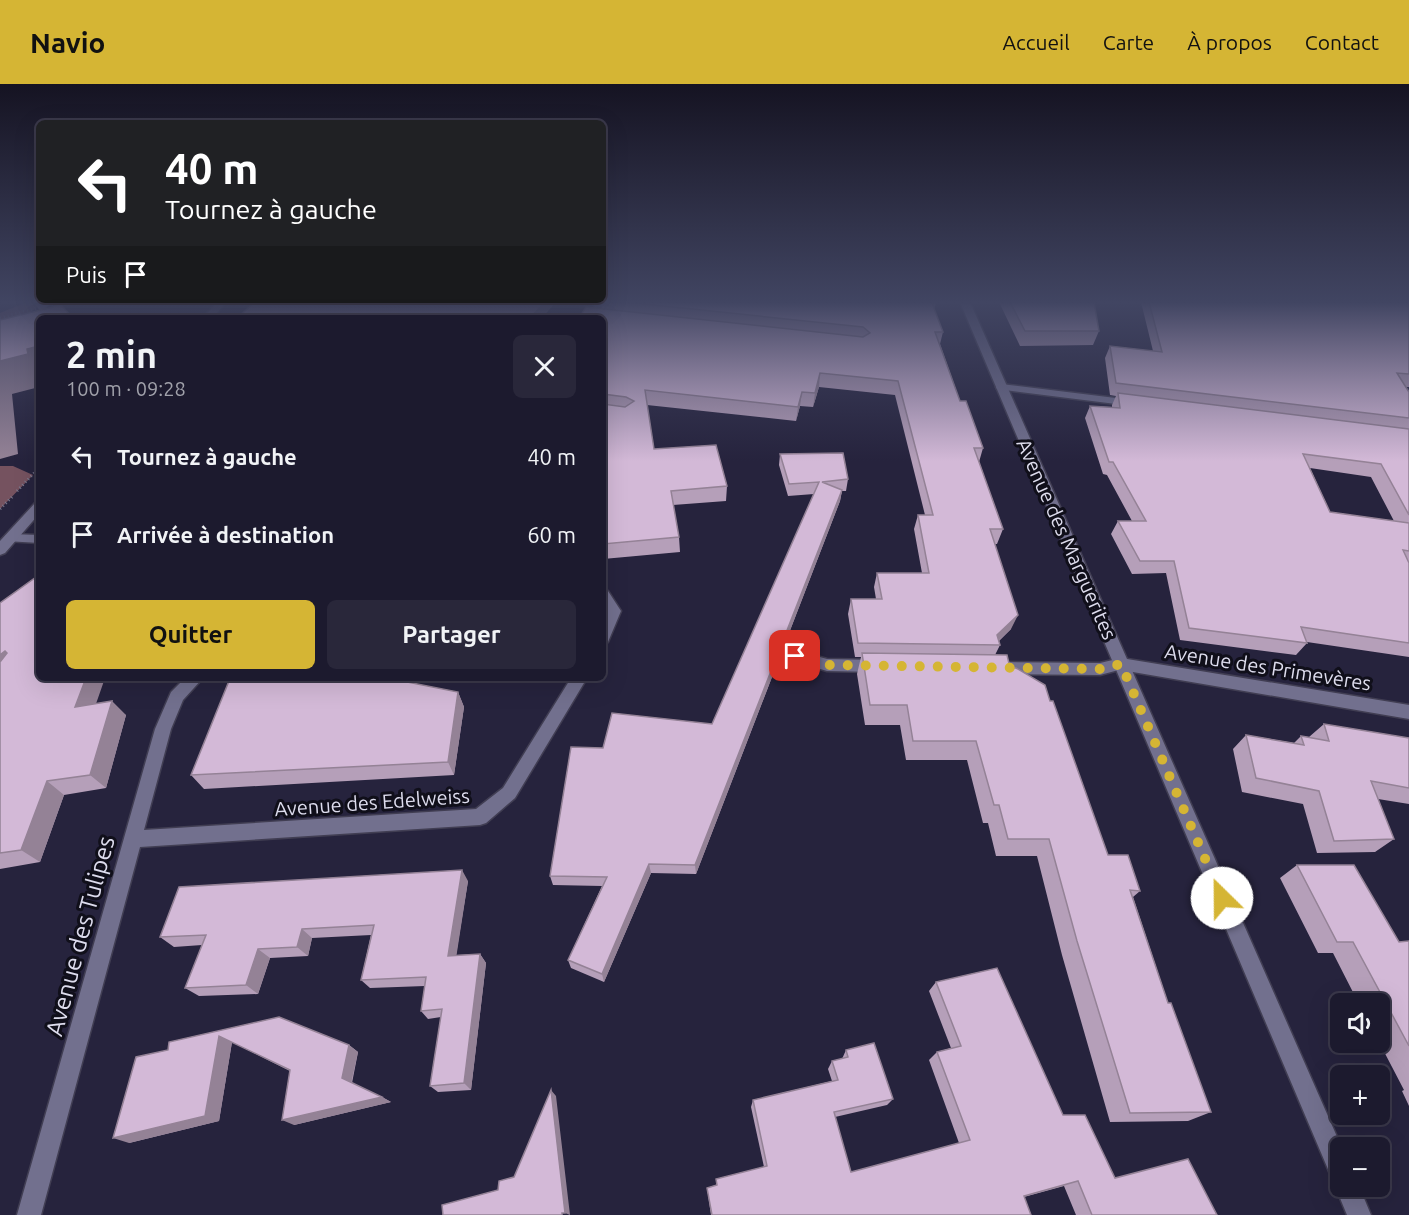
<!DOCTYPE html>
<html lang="fr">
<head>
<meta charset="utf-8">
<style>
  body { margin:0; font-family:Ubuntu,sans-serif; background:#29273a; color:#f1f3f6; height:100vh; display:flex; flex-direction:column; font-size:22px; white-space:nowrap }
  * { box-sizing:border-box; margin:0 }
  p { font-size:20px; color:#a0a1aa }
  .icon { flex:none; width:33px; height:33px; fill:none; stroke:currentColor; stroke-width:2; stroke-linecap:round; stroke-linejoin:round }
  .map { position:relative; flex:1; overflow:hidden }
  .details { position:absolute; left:36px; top:231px; width:570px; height:366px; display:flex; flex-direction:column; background:#1c1a2e; border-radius:9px; box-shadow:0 6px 24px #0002,0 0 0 2px #3a384a }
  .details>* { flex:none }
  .banner { position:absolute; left:36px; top:36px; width:570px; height:183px; border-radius:9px; box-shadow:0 6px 24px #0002,0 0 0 2px #3a384a; background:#202124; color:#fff; overflow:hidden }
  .buttons { position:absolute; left:1330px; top:909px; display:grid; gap:12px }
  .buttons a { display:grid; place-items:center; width:60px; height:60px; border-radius:9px; background:#1c1a2e; box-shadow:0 6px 24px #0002,0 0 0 2px #3a384a; font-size:30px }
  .pin { position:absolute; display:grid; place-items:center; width:51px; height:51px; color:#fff; margin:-26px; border-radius:12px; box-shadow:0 3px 9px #0006 }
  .me { position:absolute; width:66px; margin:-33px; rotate:337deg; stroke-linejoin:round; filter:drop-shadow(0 0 4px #0008) }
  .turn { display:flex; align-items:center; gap:21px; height:126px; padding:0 30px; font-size:27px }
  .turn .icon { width:78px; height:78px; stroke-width:2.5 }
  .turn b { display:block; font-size:42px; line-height:51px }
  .then { display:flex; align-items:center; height:57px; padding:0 30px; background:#0003; gap:12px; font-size:22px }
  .round { display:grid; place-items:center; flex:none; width:63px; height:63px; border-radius:9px; background:#29273a }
  .overview { display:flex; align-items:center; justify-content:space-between; height:102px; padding:0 30px }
  h1 { font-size:36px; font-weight:700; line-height:45px }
  .primary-button { display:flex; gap:12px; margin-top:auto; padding:12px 30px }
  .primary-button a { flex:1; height:69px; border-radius:9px; background:#d5b534; color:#111; font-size:24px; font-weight:700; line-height:69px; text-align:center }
  .primary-button a+a { background:#29273a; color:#f1f3f6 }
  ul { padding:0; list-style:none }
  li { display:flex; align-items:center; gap:18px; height:78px; padding:0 30px }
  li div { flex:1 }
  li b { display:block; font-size:22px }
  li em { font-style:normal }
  header { display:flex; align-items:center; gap:36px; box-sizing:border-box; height:84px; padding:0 30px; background:#d5b534; color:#111 }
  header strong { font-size:28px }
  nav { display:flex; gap:33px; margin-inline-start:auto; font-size:21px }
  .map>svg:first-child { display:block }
  .forest { fill:#75525f }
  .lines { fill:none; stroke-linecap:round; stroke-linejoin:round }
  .service-casing { stroke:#413e53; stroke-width:3 }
  .minor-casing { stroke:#413e53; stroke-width:3 }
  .tertiary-casing { stroke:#413e53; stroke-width:3 }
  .path { stroke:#7a788d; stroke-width:3; stroke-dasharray:1 3; stroke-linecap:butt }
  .service { fill:#72708e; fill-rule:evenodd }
  .minor { fill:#72708e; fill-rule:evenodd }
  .tertiary { fill:#72708e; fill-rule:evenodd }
  .wall { fill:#b59fb9; fill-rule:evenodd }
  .shaded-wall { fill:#948296 }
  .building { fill:#d3b9d7; stroke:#948296; stroke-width:1.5 }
  .route { stroke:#d5b534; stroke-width:10; stroke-dasharray:0 18 }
  .labels { text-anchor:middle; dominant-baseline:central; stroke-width:6; stroke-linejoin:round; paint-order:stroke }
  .street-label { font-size:20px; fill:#dddced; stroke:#100f1a }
  .near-street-label { font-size:24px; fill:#dddced; stroke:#100f1a }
</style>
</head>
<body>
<header>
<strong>Navio</strong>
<nav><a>Accueil</a><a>Carte</a><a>À propos</a><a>Contact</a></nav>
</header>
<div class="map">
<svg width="1409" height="1131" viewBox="0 0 1409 1131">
  <rect width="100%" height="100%" fill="#26233d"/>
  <!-- forest -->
  <path class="forest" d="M27,218L42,219L31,228L0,241V229Z
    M0,382H13L33,391L0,425Z"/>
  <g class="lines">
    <!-- service casing -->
    <g class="service-casing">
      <path id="service" d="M795,566L827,575L877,576L882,578L885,582L882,586L877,588L827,587L790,576L787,572L790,568Z
        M1121,574L1126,576L1129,580L1126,584L1100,591L997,590L992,588L989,584L992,580L997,578L1100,579Z"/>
    </g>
    <!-- minor casing -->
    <g class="minor-casing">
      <path id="minor" d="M596,218H606L596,234H586Z
        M1001,300L1132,316L1138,319L1132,322L997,305L996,303Z
        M11,450L39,451V459L6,457L4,454L6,451Z
        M603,506L608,507L621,527L608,558L603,560V536L607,527L603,522Z
        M1121,574L1409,621V635L1121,586L1116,584L1113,580L1116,576Z
        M185,594H203L183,616L171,645L144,746L476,725L503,704L571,594H587L515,714L486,739L480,741L140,763L41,1131H17L155,645L171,608Z"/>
    </g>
    <!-- tertiary casing -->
    <g class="tertiary-casing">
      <path id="tertiary" d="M217,218H226L213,234H203Z
        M960,218H970L1342,1064L1341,1102H1359L1371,1131H1347L1335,1102L1336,1099L1333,1097Z
        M39,418V430L5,469L0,471V457L35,419Z"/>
    </g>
    <!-- path -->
    <path class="path" d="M0,234L40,223
      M17,407L39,384
      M0,425L12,413"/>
    <!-- service -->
    <use href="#service" class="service"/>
    <!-- minor -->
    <use href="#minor" class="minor"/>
    <!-- tertiary -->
    <use href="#tertiary" class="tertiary"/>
  </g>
  <!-- wall -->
  <path class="wall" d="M601,218H936L934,226L943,248L940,260L960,317L983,364L979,378L1003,445L997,460H994L1011,545L999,557L1000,561L995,571L1050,617L1108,771L1140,807L1133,813L1168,919L1211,1028L1188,1037L1110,1038L1062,871L1037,772H996L988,739H983L967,676H906L900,641H865L857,590L861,573H855L848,530L851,515H876L874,503L877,489H922L914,445L918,431H925L895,311L819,303L813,323L800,322L796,337L647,321L654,365L727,402L726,417L673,421L679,453L680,468L603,475V234Z
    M999,218H1094L1099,247L1093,261L1020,262Z
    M1141,218H1409V303H1406L1409,308V573L1307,558V559L1296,571L1180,556L1166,489L1132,490L1111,450L1118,437H1132L1107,391L1103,390L1085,334L1090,322L1112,323V321L1116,312L1110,311L1105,274L1110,262L1153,267ZM1310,384L1371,393L1394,437L1330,428Z
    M780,370L848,395L846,407H842L840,417L696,790L651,789L604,898L571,884L568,876L602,802L553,801L550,792L603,664L712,640L814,410L788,412L779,381Z
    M0,519L96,620L126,631L106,704L64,711L40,778L0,785Z
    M458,608L464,623L454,691L204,705L191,691Z
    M1324,640L1409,654V720L1378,715L1394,755L1375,768L1317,769L1303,720L1242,708L1233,665L1246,651L1294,659L1301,652L1309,653Z
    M1297,781L1399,858L1409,857V1022L1402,1007L1404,1006L1379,958H1380V920H1359L1333,869H1318L1280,794Z
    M468,797L456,871L480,870L486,879L471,1006L438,1008L430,1002L441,933L428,935L421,927L425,902L370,904L361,896L371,851L312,854L308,872L270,874L258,910L199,912L185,904L202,861L174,863L160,853Z
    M936,898L1063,1031L1115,1094L1217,1131H1076L1064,1102L1024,1113L1031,1131H711L707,1104L716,1101V1095L764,1083L751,1023L753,1016L832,997L828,985L832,977L842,975L846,966L893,1015L887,1021L835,1033L851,1088L959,1059L929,976L937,968L951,964L929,907Z
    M279,933L349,961L358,968L352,999L382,1013L391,1018L294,1041L290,987L232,958L219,1037L129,1059L168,966Z"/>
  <!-- shaded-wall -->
  <path class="shaded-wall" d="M34,218H52L41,229Z
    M545,218H556L542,234H530Z
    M39,262V303L12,310L18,370L0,375V277L27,265Z
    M820,289L819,303L813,323L815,309Z
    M802,308L800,322L796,337L798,323Z
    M842,406L840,417L696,790L695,781Z
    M1018,531L1011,545L994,561L997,551Z
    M5,567L21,582L0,598V571Z
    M86,594H105L90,637L75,623Z
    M458,608L464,623L454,691L448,678Z
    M112,617L126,631L106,704L90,691Z
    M47,697L64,711L40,778L21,766Z
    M649,780L651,789L604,898L602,890Z
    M462,786L468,797L455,881L448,872Z
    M302,845L312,854L308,872L297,863Z
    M258,865L270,874L258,910L246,901Z
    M480,870L486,879L471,1006L464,999Z
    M219,952L232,958L219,1037L129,1059L113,1054Z
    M349,961L358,968L351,1000L342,994Z
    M551,1006L556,1012L570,1131L565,1129Z
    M382,1013L391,1018L294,1041L282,1036Z"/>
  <!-- building -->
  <path class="building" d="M255,218H545L530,234H237Z
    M625,218H936L932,219L943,248H935L960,317H966L983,364H974L1003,445H990L1018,531L997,551L1000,561L858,559L851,515H882L877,489H929L918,431H933L898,297L820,289L815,309L802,308L798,323L645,306L654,365L716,361L727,402L671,407L679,453L603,460V320L625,323L634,317L626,313L603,310V234H579L586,223L863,253L870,249L863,243Z
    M1010,218H1094L1099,247H1025Z
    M1149,218H1409V290L1397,289L1409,308V334L1116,299L1110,262L1162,268Z
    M61,221L73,234H39V262L27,265L28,270L0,277V236Z
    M1118,309L1409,345V431L1381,380L1303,370L1330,428L1409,439V467L1403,466L1409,479V559L1301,543L1307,559L1189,544L1174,477H1140L1118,437H1146L1113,378H1109L1090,322L1120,324Z
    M843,369L848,395L822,398L842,406L695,781L649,780L602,890L568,876L607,793L550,792L571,663L603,664L612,629L712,640L819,398L789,400L780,370Z
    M39,491V594H86L75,623L112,617L90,691L47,697L21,766L0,769V578L7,569L5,567L0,571V519Z
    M862,569L1007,571L1010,584H1016L1045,601L1050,617H1053L1108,771H1128L1140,807L1130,806L1168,919H1171L1211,1028L1130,1029L1077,857L1049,755H1008L999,721H994L976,657H913L907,621H870Z
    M232,594H387L458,608L448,678L191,691L229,597Z
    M1324,640L1409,654V704L1371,697L1394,755L1334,757L1319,707L1256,694L1246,651L1304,661L1301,652L1329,657Z
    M1297,781H1354L1399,858L1409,857V962L1353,858H1337Z
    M462,786L448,872L480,870L464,999L430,1002L442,925L421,927L426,893L361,896L374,841L302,845L297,863L258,865L246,901L185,904L206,851L160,853L179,803Z
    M997,884L1063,1031H1085L1115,1094L1188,1075L1217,1131H1092L1078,1097L1024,1112L1031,1131H712L707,1104L717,1101L716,1095L767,1082L753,1016L838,996L832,977L848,973L846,966L874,959L893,1015L834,1028L851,1088L970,1056L937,968L961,962L936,898Z
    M279,933L349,961L342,994L382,1013L282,1036L290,986L219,952L205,1032L113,1054L136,973L168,966L169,958Z
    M551,1006L565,1129H562V1131H443L442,1121L498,1106L499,1097L514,1093Z"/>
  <!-- sky -->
  <linearGradient id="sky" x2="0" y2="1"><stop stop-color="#151322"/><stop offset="0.58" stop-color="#414562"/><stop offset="1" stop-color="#414562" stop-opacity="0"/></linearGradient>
  <rect width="1409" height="377" fill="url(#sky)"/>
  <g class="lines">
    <!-- route -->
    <path class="route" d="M795,572L827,581L1100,585L1121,580L1222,814"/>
  </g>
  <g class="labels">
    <!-- street labels -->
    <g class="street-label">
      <text transform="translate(1067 455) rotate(66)">Avenue des Marguerites</text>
      <text transform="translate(1268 583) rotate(9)">Avenue des Primevères</text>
      <text transform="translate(372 718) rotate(-4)">Avenue des Edelweiss</text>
    </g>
    <!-- near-street labels -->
    <g class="near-street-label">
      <text transform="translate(80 852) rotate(-75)">Avenue des Tulipes</text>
    </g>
  </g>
</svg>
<div class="buttons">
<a><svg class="icon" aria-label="sound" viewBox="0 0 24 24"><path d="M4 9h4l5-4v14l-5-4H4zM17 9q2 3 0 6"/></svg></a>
<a>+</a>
<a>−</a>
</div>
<div class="pin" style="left:795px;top:572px;background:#d93025"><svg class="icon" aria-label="arrive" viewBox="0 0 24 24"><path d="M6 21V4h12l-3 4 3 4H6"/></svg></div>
<svg class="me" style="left:1222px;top:814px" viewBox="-20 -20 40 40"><circle r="19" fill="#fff"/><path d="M0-13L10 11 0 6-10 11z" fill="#d5b534"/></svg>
<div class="banner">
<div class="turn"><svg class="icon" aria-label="left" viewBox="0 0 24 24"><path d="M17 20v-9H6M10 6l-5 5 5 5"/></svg><div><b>40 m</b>Tournez à gauche</div></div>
<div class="then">Puis<svg class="icon" aria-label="arrive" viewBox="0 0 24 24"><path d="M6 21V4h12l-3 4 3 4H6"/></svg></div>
</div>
<section class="details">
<div class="overview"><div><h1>2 min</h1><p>100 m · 09:28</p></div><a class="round"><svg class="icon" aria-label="close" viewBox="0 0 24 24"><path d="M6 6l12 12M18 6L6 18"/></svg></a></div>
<ul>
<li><svg class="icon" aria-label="left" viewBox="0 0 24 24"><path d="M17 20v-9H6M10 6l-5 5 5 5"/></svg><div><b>Tournez à gauche</b></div><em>40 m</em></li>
<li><svg class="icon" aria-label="arrive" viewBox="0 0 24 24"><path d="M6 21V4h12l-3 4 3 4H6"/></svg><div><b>Arrivée à destination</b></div><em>60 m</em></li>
</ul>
<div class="primary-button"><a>Quitter</a><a>Partager</a></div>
</section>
</div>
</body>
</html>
